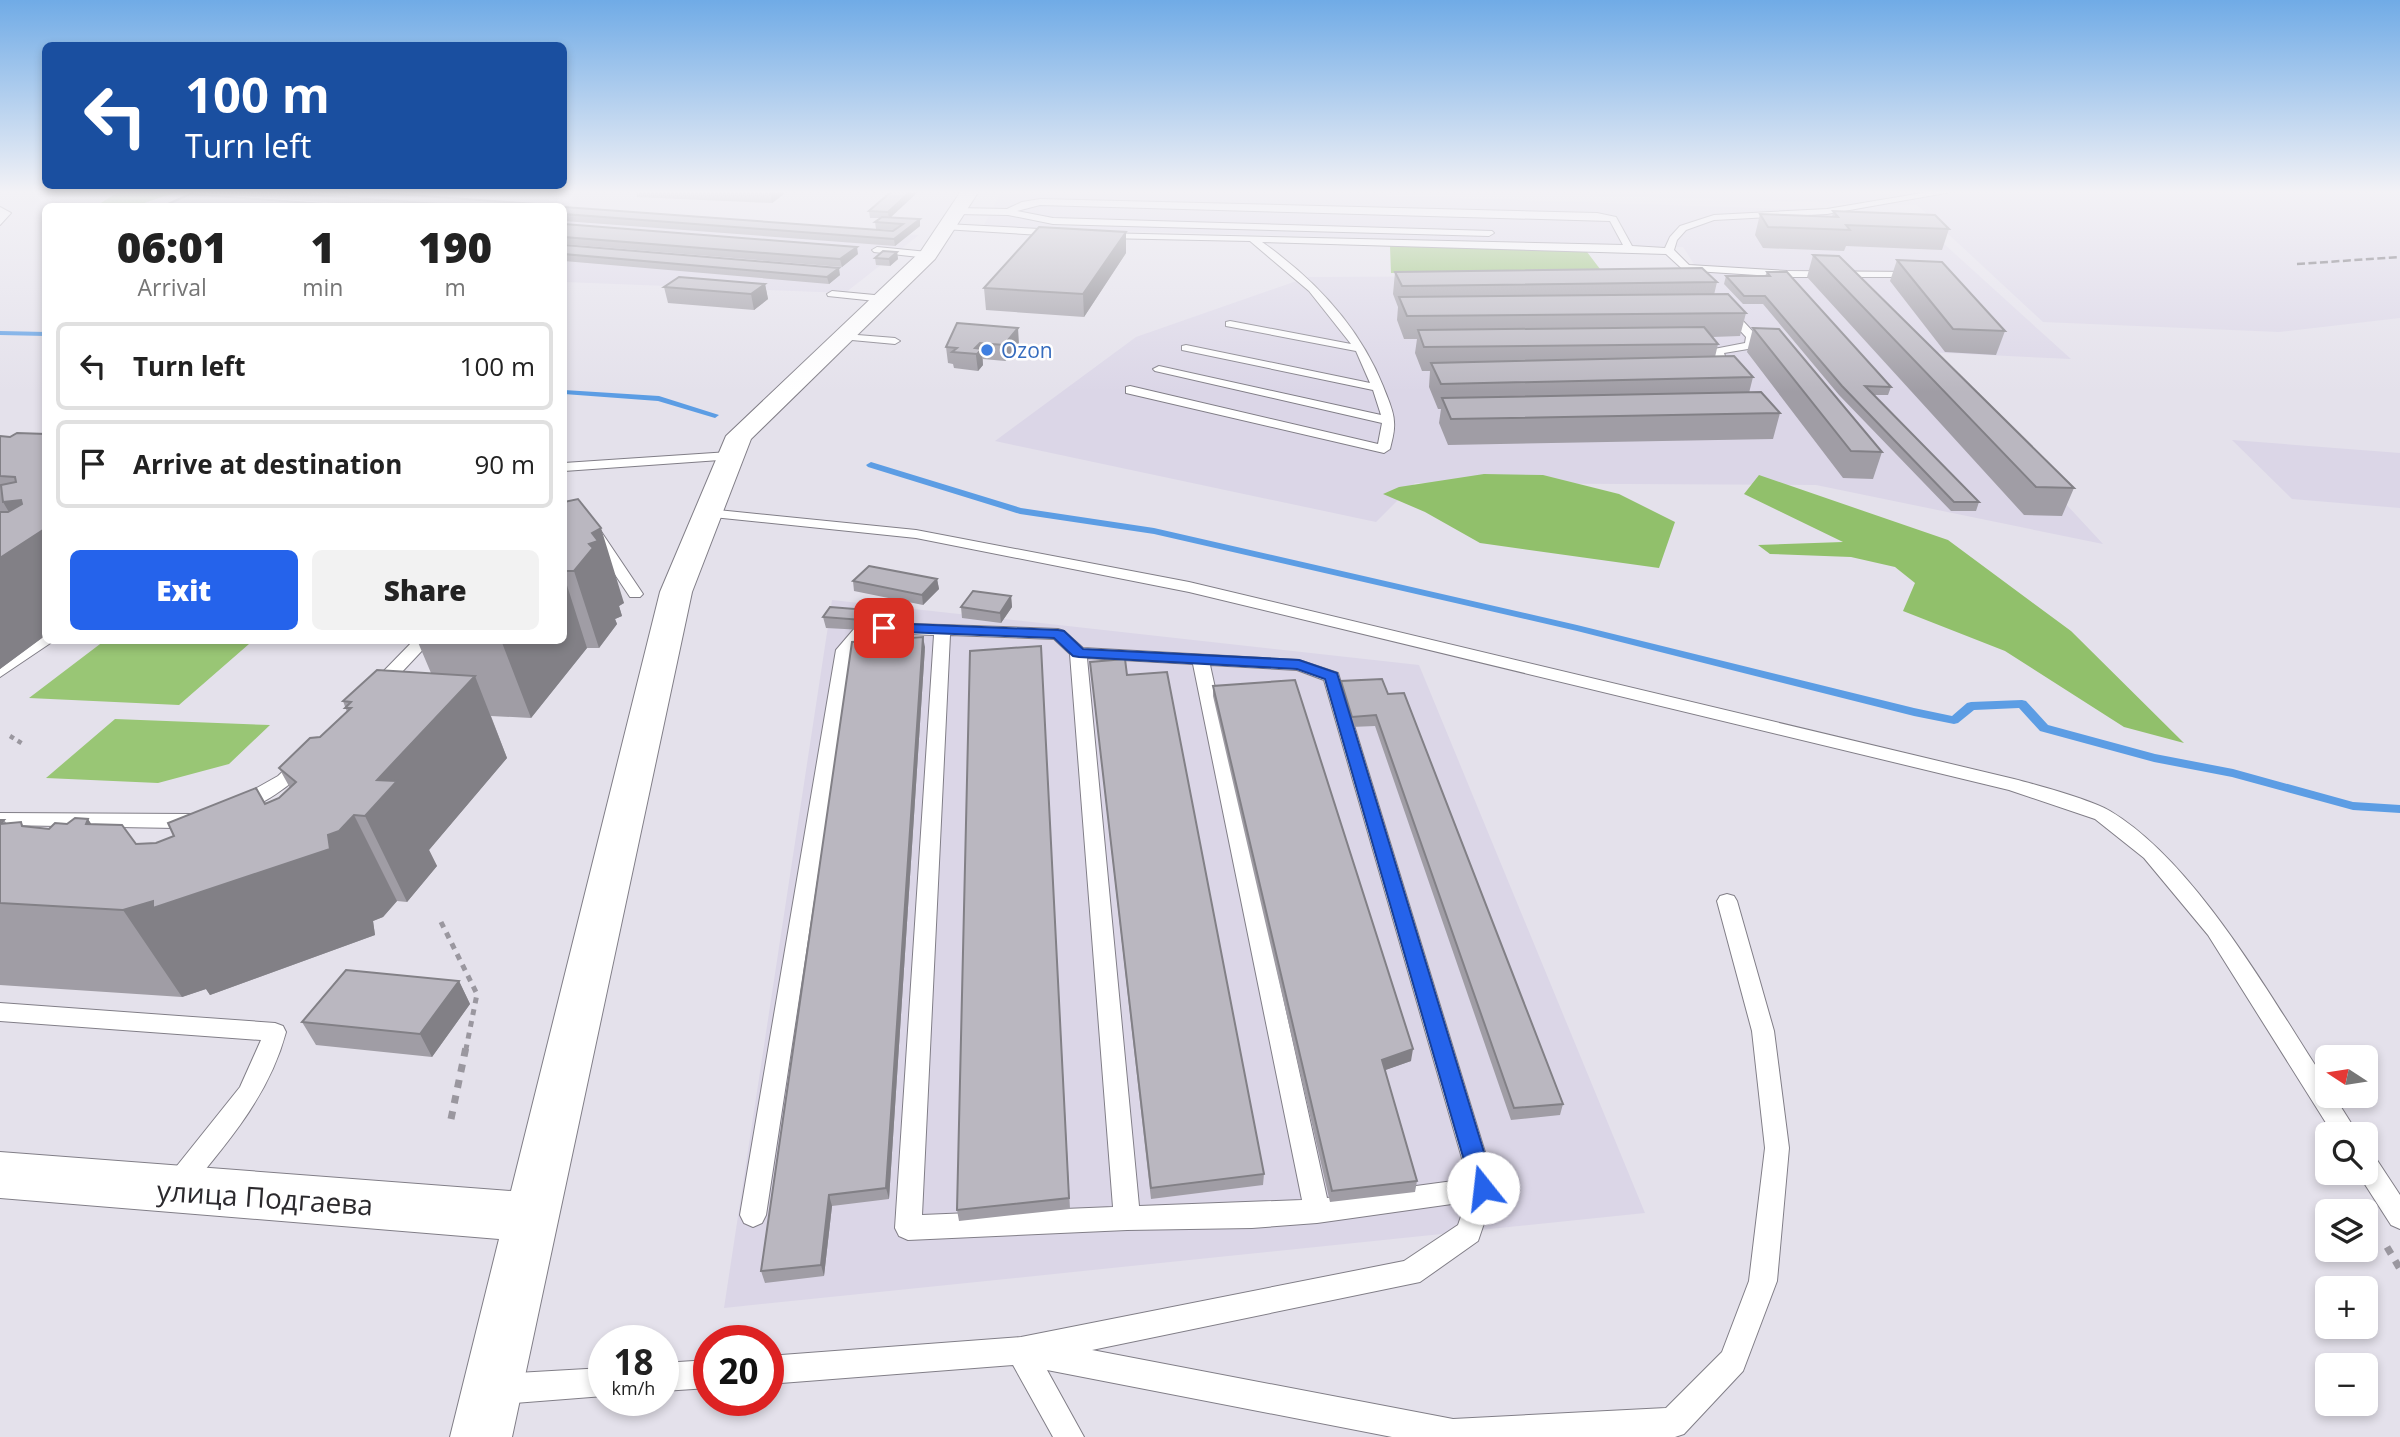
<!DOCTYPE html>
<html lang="en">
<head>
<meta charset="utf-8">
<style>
  body { margin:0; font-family:"Open Sans",sans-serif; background:#f2f2f2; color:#222; height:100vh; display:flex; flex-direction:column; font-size:26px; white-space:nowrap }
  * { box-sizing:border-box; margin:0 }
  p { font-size:23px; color:#767676 }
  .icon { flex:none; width:38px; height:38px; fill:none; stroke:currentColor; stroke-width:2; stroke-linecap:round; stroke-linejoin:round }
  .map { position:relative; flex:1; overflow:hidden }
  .panel { position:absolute; left:42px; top:203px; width:525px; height:441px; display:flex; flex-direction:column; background:#fff; border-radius:10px; box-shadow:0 4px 10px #0003 }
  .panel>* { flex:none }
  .top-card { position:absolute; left:42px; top:42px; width:525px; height:147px; border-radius:10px; box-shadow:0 4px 10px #0003; background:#1a4fa0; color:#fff; overflow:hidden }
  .needle { width:46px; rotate:282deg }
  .controls { position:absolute; left:2315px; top:1045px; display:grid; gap:14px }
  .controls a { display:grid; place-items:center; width:63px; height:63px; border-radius:10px; background:#fff; box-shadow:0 4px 10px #0003; font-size:35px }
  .speed { position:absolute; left:588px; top:1325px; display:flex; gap:14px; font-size:35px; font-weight:700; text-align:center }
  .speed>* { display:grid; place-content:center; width:91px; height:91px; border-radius:50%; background:#fff; box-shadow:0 4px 10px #0003; line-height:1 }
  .speed small { font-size:18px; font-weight:400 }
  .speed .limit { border:10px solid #d22; background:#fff; color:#111 }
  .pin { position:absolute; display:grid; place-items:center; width:60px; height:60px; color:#fff; margin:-30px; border-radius:14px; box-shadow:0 4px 10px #0006 }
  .me { position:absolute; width:77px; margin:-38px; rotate:344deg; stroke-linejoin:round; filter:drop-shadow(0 0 5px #0008) }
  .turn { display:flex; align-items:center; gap:24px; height:147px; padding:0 28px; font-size:32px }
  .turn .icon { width:91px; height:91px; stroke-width:2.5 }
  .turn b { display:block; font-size:49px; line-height:60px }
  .eta { display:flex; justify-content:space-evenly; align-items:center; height:119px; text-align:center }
  .eta b { font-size:42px; font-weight:800; line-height:49px }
  .primary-button { display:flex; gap:14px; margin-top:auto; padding:14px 28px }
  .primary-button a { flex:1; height:80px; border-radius:10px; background:#2563eb; color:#fff; font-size:28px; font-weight:800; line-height:80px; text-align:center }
  .primary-button a+a { background:#f2f2f2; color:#222 }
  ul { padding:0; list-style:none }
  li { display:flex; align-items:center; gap:21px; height:88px; margin:0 14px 10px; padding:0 14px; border:4px solid #e0e0e0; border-radius:10px }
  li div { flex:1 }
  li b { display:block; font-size:26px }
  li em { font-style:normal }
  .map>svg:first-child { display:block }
  .built { fill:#dbd6e7 }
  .green { fill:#99c675 }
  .forest { fill:#91c06b }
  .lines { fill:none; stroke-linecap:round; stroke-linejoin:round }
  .stream { fill:#5c9de4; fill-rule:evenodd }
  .lane-casing { stroke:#817e87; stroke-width:2 }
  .street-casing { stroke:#817e87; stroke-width:2 }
  .path-far2 { stroke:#9a979f; stroke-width:4.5; stroke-dasharray:4.5 4.5; stroke-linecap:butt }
  .path-far1 { stroke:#9a979f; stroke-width:5; stroke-dasharray:6 6; stroke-linecap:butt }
  .path { stroke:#9a979f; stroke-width:7; stroke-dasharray:8 8; stroke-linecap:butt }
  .lane { fill:#fff; fill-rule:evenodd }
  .street { fill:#fff; fill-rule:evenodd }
  .rail { stroke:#57545a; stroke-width:2.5; stroke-dasharray:8 3.5; stroke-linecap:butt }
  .wall { fill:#a09da5 }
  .shaded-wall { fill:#828086 }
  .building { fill:#bab7c0; stroke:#828086; stroke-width:2 }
  .route { fill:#2563eb; stroke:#184099; stroke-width:2 }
  .shop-dot { fill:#3f7fe0; stroke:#fff; stroke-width:2.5 }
  .labels { text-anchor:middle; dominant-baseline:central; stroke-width:5; stroke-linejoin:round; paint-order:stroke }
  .far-shop-label { font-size:21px; fill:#366cbe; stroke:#fff; text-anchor:start }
  .near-street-label { font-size:28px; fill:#2b292d; stroke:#fff }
</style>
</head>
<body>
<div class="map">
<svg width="2400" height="1437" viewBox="0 0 2400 1437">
  <rect width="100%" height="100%" fill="#e4e1eb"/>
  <!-- built -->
  <path class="built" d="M1001,191H1335L1340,194L1910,213L2071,359L1925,352L2103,544L1816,485L1415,483L1376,522L995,441L1136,337L1308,277L1701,275L1683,247L1629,248L1609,245L983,227Z
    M1434,191H2400V318L2279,332L2043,322L1917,205Z
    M564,210L919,235L845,293L564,282Z
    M2232,440L2400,453V508L2292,499Z
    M832,600L1419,665L1645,1213L724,1308Z"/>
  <!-- green -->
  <path class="green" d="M104,641L249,644L179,705L29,698Z
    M115,719L270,725L229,764L158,783L46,778Z"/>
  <!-- forest -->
  <path class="forest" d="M120,191H180L135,206H96Z
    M1390,246L1584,248L1600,269L1391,273Z
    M1484,474L1543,475L1619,494L1675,522L1659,568L1480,543L1425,512L1383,494L1399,487Z
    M1759,475L1948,540L2071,631L2184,743L2124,727L2005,651L1903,611L1915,583L1895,567L1851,557L1770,554L1758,545L1843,542L1744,494Z"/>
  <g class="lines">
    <!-- stream -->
    <path class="stream" d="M0,331L46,332V336L0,335Z
      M564,390L659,396L719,415L715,418L658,401L564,394Z
      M871,462L1021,508L1154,528L1577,625L1914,708L1952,716L1967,703L1971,702L2022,700L2026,701L2048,725L2155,754L2233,769L2353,802L2400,805V813L2353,810L2232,777L2154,762L2040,731L2019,708L1974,710L1958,723L1954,724L1914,716L1577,631L1154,534L1020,514L868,467L866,465Z"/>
    <!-- lane casing -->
    <g class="lane-casing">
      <path id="lane" d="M1934,191H1957L1827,214L1714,220L1686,230L1677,240L1674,250L1689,265L1787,271L1918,272L1920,274L1915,277H1787L1695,271L1708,285L1703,288L1666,254L1262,242C1314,279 1359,326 1383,386C1387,397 1394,411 1394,422C1395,431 1392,440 1390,449L1384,453L1126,393V387L1130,386L1378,444L1382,423L1155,371L1153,369L1159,366L1381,415L1373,390L1182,350V346L1186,345L1370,383L1356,351L1226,326V322L1230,321L1351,344L1309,291L1250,241L1103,238L1098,235L1100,233L1623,245L1610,221L1040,205L1017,211L1053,218L1492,231L1494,233L1489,236L1053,224L1008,215L957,214L953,211L957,208L1007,209L1022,202L1040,199L1597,213L1616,217L1632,246L1665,248L1670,237L1680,226L1714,215L1827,209Z
        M0,207L11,213L0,225Z
        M946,224L1058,230L1063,233L1058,236L943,229V225Z
        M877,247L928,252L933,255L928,258L874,252L872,250Z
        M832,291L885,296L890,299L885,302L828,296L827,294Z
        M1723,308H1731L1757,336L1754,348L1724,353L1729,367L1723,370L1717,367L1714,349L1745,343L1746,337L1723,312Z
        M845,334L895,338L900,341L895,344L841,339L840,337Z
        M729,452L734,453V459L564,471V463Z
        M708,509L916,530L1189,582L2014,779C2037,785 2091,800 2110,811C2197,863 2272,1000 2328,1085V1096H2334L2358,1134H2333L2208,935L2144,858L2095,819L2009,790L1189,592L916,538L703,516L701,513Z
        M564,520L596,524L643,594L640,597H630L586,531L564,528Z
        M884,623L1058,629L1064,631L1083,648L1299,660L1338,673L1496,1188L1478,1241L1420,1282L1092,1350L1453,1419L1666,1408L1722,1352L1749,1281L1765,1148L1752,1031L1717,901L1720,896L1727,894L1734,896L1737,901L1774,1031L1789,1148L1777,1281L1743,1371L1684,1434L1675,1437H1392L1047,1370L1084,1437H1053L1013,1365L768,1384V1356L1021,1337L1404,1261L1458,1225L1466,1202L1317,1223L1252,1228L1127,1230L908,1240L899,1236L895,1228L934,635L884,633L865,636L852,651L766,1215L762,1223L753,1227L744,1223L740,1215L836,650L854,629ZM950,635L1054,639L1070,654L1113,1207L922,1215ZM1087,658L1193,664L1302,1200L1139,1206ZM1210,665L1297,670L1324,680L1468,1179L1327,1198Z
        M46,634V640H53L52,642L0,677V664Z
        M414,640H432L385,690H373L371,686L373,682Z
        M302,757L311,763C300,779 252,816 232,810L229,806L232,802L278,776L296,759Z
        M0,813L192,814L199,815L202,820L199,825L177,828L0,825Z
        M0,1003L275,1023L283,1026L286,1032C269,1096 227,1143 186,1193L177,1196L168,1193L164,1185L168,1177L240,1087L261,1040L0,1021Z
        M2366,1154L2375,1157L2400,1195V1229L2391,1225L2357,1172H2366Z
        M709,1360V1388L663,1391V1363Z
        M604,1368V1396L501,1404L491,1399L486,1389L491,1379L501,1374Z"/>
    </g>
    <!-- street casing -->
    <g class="street-casing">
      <path id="street" d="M961,191H979L935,259L751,439L692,592L512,1437H450L499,1239L0,1198V1152L511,1191L660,592L726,436L921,251Z"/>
    </g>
    <!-- path-far2 -->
    <path class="path-far2" d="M10,736L23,744"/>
    <!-- path-far1 -->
    <path class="path-far1" d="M441,922L477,994L466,1049"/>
    <!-- path -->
    <path class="path" d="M451,1119L466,1047
      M2387,1247L2400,1269"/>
    <!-- lane -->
    <use href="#lane" class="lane"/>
    <!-- street -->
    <use href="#street" class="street"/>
    <!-- rail -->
    <path class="rail" d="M2297,264L2400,257"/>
  </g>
  <!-- wall -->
  <path class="wall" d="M197,191H355L562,206H377L198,193Z
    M636,191H788L772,203L637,197Z
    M892,191L890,217L920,219V226L895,246L564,221V207L893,231L894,230L876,229L875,222L880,218H870L869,211Z
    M1833,211L1949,229L1942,250L1846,246L1844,251L1763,248L1755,235L1760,214L1832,217Z
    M564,224L858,254L842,267L564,244Z
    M564,245L840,275L829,284L564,261Z
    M897,252L898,259L890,266L876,265L875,258Z
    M1126,253L1084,317L986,310L984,288Z
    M1813,255L2074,488L2062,516L2024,515L1807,277Z
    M1897,260L2005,331L1996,355L1945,352L1890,281Z
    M1395,272L1717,282L1714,295L1746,313L1740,336L1712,337L1718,344L1715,357L1753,377L1749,393L1780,413L1773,439L1448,445L1439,423L1441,409H1438L1429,387L1430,371H1422L1415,353L1417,339H1404L1397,320L1398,307L1393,294Z
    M1767,272L1891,387L1888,395H1874L1979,502L1976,511H1951L1839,395L1763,304H1743L1724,284L1726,276H1765Z
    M765,284L768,299L754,310L668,303L664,287Z
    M957,323L1019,344L1005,361L983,359V365L978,371L954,368L953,364L948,363L946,347Z
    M1753,328L1882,452L1873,479L1843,478L1747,352Z
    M46,434V635L0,669V436L10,437Z
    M564,502L624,603L619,606L622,616L615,619L617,624L599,648H587L531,718L491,716L507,758L429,850L437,866L407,902L397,901L383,917L373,921L375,935L210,995L206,989L182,997L0,985V820H4L7,824L21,822L24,827L49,829L88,819L91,824L136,844L156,843L279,798L290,788L279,768L320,737L347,712L343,701L431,673L417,640H564Z
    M937,579L939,589L923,605L854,591L853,581Z
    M1011,596L1012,607L1001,623L962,618L961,607Z
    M823,617L869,620L863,630L826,628Z
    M1041,646L1070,1209L959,1221L957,1210Z
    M925,647L889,1199L832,1206L824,1276L765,1283L761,1271Z
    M1090,662L1127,675L1264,1174L1263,1185L1151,1199Z
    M1341,681L1388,694L1563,1104L1560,1115L1511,1120L1375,726L1351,727L1340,692Z
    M1213,686L1411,1061L1385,1070L1417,1181L1415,1192L1330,1202L1213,696Z
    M459,981L470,1004L432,1057L316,1045L302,1022Z"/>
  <!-- shaded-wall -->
  <path class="shaded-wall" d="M770,191H788L772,203Z
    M911,191H919L889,219L888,212Z
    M920,219V226L895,246L894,239Z
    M1126,232V253L1084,317L1083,294Z
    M857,247L858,254L842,267L840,259Z
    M897,252L898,259L890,266L889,259Z
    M839,268L840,275L829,284L827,277Z
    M765,284L768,299L754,310L751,294Z
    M1018,328L1019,344L1005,361L1004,345Z
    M980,343L983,365L978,371L975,348Z
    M21,500L46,528V635L0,669V558L26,541L3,502Z
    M601,528L624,603L619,606L622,616L615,619L617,624L599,648L574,571L589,544L592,533Z
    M564,576L587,648L531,718L501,640H564Z
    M937,579L939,589L923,605L922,595Z
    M1011,596L1012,607L1001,623L1000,613Z
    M868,610L869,620L863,630L862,620Z
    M923,637L925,647L889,1199L886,1188Z
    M475,676L507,758L429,850L437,866L407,902L365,816L377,780Z
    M354,815L397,901L383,917L373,921L375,935L210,995L206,989L182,997L123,910L86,824L88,819L144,904L328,835Z
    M459,981L470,1004L432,1057L420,1034Z
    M1413,1049L1411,1061L1380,1072L1382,1060Z
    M829,1195L832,1206L824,1276L821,1265Z"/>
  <!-- building -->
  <path class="building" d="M260,191H355L562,206H465Z
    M892,191H911L888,212L869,211Z
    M190,194L352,206H194L168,204Z
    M564,207L893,231L903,224L875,222L882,217L920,219L894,239L564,214Z
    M1833,211L1935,215L1949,229L1846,225L1850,230L1768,227L1760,214L1838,217Z
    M564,224L857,247L840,259L564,237Z
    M1039,227L1126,232L1083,294L984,288Z
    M564,245L839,268L827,277L564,254Z
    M883,251L897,252L889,259L875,258Z
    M1813,255L1839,256L2074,488L2036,487Z
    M1897,260L1942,262L2005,331L1953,329Z
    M1702,268L1717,282L1402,286L1395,272Z
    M1767,272H1787L1891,387L1865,386L1979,502H1954L1842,386L1765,296H1744L1726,276H1770Z
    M679,277L765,284L751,294L664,287Z
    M1728,294L1746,313L1407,316L1399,297Z
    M957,323L1018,328L1004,345L980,343L975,348L982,349L977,354L952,352L957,348L946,347Z
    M1704,327L1718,344L1424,347L1418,330Z
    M1753,328L1779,329L1882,452L1851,451Z
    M1734,356L1753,377L1441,384L1431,363Z
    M1761,392L1780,413L1451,419L1442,398Z
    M17,433L46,434V528L0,558V512H8L22,504L21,500L3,502L1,485L16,482L15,477L0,476V436L10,437Z
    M578,499L601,528L592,533L598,541L589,544L593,548L574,571H564V502Z
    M869,566L937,579L922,595L853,581Z
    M973,591L1011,596L1000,613L961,607Z
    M830,607L868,610L862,620L823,617Z
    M923,637L886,1188L829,1195L821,1265L761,1271L852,642Z
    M1041,646L1069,1198L957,1210L970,651Z
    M1125,659L1127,675L1167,672L1264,1174L1151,1188L1090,662Z
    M377,670L475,676L377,780L397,781L365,816L354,815L339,831L328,835L330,849L153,908V901L123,910L0,903V820H4L0,824L21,822L22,826L49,829L55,823L67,824L75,818L88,819L86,824L122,825L136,844L156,843L174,836L168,823L256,788L265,804L279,798L296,782L279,768L310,738L320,737L351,708H345L351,702L343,701Z
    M1382,679L1388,694L1404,693L1563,1104L1514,1108L1376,715L1352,717L1341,681Z
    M1295,680L1413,1049L1382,1060L1417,1181L1332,1191L1213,686Z
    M346,970L459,981L420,1034L302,1022Z"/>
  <!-- sky -->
  <linearGradient id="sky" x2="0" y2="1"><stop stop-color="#70abe6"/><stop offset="0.49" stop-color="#f3f2f6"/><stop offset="1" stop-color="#f3f2f6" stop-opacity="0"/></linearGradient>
  <rect width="2400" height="392" fill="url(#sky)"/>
  <!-- route -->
  <path class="route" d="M884,623L1058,630L1064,631L1083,649L1299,660L1337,673L1495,1188L1492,1196L1483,1199L1475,1196L1472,1188L1325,679L1297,669L1079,657L1073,656L1054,638L879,631L877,628Z"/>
  <!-- markers -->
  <circle class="shop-dot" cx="987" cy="350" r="7"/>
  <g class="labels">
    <!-- far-shop labels -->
    <g class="far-shop-label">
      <text x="1001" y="350">Ozon</text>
    </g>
    <!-- near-street labels -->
    <g class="near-street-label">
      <text transform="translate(265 1197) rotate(4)">улица Подгаева</text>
    </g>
  </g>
</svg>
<div class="controls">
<a><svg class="needle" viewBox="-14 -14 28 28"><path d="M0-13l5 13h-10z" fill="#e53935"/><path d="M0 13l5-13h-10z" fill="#767676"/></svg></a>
<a><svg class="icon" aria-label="search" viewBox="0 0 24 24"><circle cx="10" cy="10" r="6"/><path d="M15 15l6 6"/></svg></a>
<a><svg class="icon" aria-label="layers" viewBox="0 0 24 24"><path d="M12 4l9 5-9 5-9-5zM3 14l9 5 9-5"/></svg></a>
<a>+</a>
<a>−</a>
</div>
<div class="speed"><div>18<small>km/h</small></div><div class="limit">20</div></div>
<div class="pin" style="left:884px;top:628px;background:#d93025"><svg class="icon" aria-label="arrive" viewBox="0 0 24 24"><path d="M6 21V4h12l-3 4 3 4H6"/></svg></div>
<svg class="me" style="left:1483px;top:1188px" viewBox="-20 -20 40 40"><circle r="19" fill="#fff"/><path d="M0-13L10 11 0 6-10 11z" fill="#2563eb"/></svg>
<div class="top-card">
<div class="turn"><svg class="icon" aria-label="left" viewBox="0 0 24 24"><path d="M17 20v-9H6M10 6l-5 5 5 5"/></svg><div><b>100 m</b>Turn left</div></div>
</div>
<section class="panel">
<div class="eta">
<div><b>06:01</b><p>Arrival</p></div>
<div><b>1</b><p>min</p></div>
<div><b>190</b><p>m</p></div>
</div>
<ul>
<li><svg class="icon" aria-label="left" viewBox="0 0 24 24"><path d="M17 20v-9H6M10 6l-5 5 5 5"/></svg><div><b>Turn left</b></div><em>100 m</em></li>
<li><svg class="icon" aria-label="arrive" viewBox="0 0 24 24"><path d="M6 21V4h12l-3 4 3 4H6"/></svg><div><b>Arrive at destination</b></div><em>90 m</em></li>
</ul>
<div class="primary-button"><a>Exit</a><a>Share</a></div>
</section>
</div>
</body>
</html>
